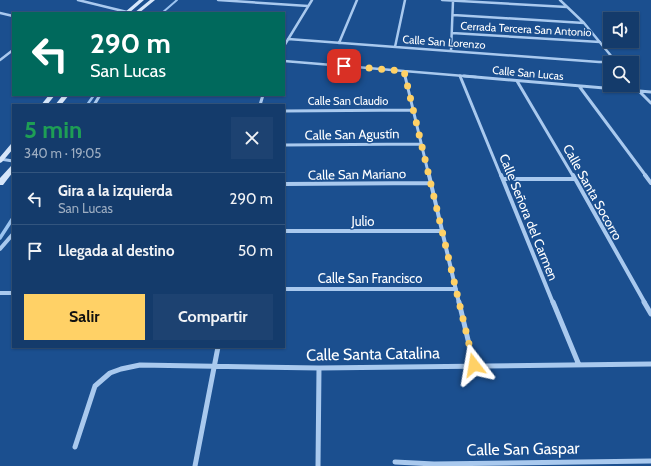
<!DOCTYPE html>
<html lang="es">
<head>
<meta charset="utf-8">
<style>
  body { margin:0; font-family:Cabin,sans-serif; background:#1d4271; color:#f1f3f6; height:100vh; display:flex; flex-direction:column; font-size:15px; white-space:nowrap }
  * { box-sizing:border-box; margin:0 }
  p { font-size:13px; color:#9dadc1 }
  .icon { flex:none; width:22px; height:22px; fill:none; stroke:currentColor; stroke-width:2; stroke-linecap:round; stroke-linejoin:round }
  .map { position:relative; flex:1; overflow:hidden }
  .details { position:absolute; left:12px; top:104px; width:273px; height:244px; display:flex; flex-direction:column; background:#143b6b; border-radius:0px; box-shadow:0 1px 3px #0004,0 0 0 1px #33557e }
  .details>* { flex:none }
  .top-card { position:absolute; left:12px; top:12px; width:273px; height:84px; border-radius:0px; box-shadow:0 1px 3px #0004,0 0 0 1px #33557e; background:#00695c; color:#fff; overflow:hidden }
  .fabs { position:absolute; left:603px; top:12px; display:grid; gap:8px }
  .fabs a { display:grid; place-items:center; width:36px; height:36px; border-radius:0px; background:#143b6b; box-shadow:0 1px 3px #0004,0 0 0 1px #33557e; font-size:20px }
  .pin { position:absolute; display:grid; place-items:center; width:34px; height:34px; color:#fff; margin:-17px; border-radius:8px; box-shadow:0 2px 6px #0006 }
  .me { position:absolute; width:44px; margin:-22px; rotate:346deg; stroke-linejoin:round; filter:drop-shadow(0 0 3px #0008) }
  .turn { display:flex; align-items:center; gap:14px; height:84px; padding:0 12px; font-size:18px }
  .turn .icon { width:52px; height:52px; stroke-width:2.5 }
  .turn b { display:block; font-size:28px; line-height:34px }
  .round { display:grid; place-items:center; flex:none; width:42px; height:42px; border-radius:0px; background:#1d4271 }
  .overview { display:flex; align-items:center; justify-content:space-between; height:68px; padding:0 12px }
  h1 { font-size:24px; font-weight:800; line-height:30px; color:#1e9e55 }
  .action { display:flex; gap:8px; margin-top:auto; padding:8px 12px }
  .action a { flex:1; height:46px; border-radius:0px; background:#ffd166; color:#111; font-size:16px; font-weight:800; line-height:46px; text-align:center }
  .action a+a { background:#1d4271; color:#f1f3f6 }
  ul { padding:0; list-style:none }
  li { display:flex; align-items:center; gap:12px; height:52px; padding:0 12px; border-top:1px solid #33557e }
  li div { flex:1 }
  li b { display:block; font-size:15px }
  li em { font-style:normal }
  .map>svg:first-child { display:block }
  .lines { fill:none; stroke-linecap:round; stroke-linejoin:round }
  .stream-far2 { stroke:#9cc4f0; stroke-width:2 }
  .stream-far1 { stroke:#9cc4f0; stroke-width:2.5 }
  .stream { stroke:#9cc4f0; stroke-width:3.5 }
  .street-far3 { stroke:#a9c9ee; stroke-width:2.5 }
  .street-far2 { stroke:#a9c9ee; stroke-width:3 }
  .street-far1 { stroke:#a9c9ee; stroke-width:4 }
  .street { stroke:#a9c9ee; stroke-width:5 }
  .secondary { fill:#d6e6fa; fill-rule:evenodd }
  .route { stroke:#ffd166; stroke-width:7; stroke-dasharray:0 12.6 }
  .labels { text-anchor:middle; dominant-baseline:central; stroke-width:3; stroke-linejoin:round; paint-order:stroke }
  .far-street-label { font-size:11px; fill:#fff; stroke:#1b4f8f }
  .street-label { font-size:13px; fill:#fff; stroke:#1b4f8f }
  .near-street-label { font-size:16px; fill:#fff; stroke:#1b4f8f }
</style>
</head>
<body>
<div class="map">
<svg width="651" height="466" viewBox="0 0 651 466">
  <rect width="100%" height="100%" fill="#1b4f8f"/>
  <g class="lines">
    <!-- stream-far2 -->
    <path class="stream-far2" d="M162,13L177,0"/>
    <!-- stream-far1 -->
    <path class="stream-far1" d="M87,105L94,95"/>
    <!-- stream -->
    <path class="stream" d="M0,238L13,218"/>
    <!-- street-far3 -->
    <path class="street-far3" d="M78,0L127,12
      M218,0L308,6
      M442,0L567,7
      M0,13L13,16
      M453,15L584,23
      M452,33L600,42
      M288,39L599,62H605L612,59V57L584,23L560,0
      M339,43L357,0
      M284,46L312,0
      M395,47L405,0
      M451,51L453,1
      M0,60L13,50
      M284,61L476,77
      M404,71L405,77"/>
    <!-- street-far2 -->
    <path class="street-far2" d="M405,76L429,176
      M460,76L501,176
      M464,76L651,92
      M517,81L573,176
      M579,86L646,176
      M640,92L651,103
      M94,105L100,95
      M260,105L263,95
      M284,111L412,110
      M284,145L421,144
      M0,159L13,161"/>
    <!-- street-far1 -->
    <path class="street-far1" d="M429,175L459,303
      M501,175L553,303
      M573,175L645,303
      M645,175L651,183
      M503,179H575
      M284,184L430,183
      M284,231H442
      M0,249L13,234
      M284,289H456
      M0,293H13"/>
    <!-- street -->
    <path class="street" d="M459,302L474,365
      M553,302L579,365
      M644,302L651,314
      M75,447L95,386L110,373L121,369L140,365L319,368L651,364
      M395,462L434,464L651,461
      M195,466L218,347
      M318,466L319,368"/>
    <!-- secondary -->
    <path class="secondary" d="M139,0H144L129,13H124Z
      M150,0H155L139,13H134Z
      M49,95H55L47,105H41Z
      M63,95H69L61,105H55Z
      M13,143V149L2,162L0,163V157L11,144Z
      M13,165V172L3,185H0V178L11,166Z"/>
  </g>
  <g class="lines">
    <!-- route -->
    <path class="route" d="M344,66L404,71L474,365"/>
  </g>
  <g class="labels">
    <!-- far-street labels -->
    <g class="far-street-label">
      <text transform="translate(526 29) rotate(3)">Cerrada Tercera San Antonio</text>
      <text transform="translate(444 42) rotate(4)">Calle San Lorenzo</text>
      <text transform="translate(528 73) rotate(5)">Calle San Lucas</text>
      <text x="348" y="101">Calle San Claudio</text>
    </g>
    <!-- street labels -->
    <g class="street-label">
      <text transform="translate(352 134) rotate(-1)">Calle San Agustín</text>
      <text transform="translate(357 174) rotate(-1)">Calle San Mariano</text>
      <text transform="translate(593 192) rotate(61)">Calle Santa Socorro</text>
      <text transform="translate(529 217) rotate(68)">Calle Señora del Carmen</text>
      <text x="363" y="221">Julio</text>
      <text x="370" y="278">Calle San Francisco</text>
    </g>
    <!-- near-street labels -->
    <g class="near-street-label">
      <text transform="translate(373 354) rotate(-1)">Calle Santa Catalina</text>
      <text transform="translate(523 449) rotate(-1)">Calle San Gaspar</text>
    </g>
  </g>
</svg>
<div class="fabs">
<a><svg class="icon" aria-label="sound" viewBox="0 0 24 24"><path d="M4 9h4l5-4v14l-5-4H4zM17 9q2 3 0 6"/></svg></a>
<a><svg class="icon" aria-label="search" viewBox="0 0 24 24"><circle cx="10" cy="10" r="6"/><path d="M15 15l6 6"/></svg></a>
</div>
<div class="pin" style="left:344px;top:66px;background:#d93025"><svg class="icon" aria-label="arrive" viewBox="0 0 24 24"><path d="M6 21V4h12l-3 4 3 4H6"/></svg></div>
<svg class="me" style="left:474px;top:365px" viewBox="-20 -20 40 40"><path d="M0-17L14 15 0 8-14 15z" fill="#ffd166" stroke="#fff" stroke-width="4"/></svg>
<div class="top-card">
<div class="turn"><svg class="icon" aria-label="left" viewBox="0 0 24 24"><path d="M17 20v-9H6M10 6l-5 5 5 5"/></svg><div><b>290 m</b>San Lucas</div></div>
</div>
<section class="details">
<div class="overview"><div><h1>5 min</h1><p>340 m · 19:05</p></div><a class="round"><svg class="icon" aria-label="close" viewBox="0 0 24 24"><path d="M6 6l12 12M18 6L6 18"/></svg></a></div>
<ul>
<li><svg class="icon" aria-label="left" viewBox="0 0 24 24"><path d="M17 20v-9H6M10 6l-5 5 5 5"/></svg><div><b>Gira a la izquierda</b><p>San Lucas</p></div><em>290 m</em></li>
<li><svg class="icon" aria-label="arrive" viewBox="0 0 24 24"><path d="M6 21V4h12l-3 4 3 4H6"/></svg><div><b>Llegada al destino</b></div><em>50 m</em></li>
</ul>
<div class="action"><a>Salir</a><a>Compartir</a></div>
</section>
</div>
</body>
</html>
